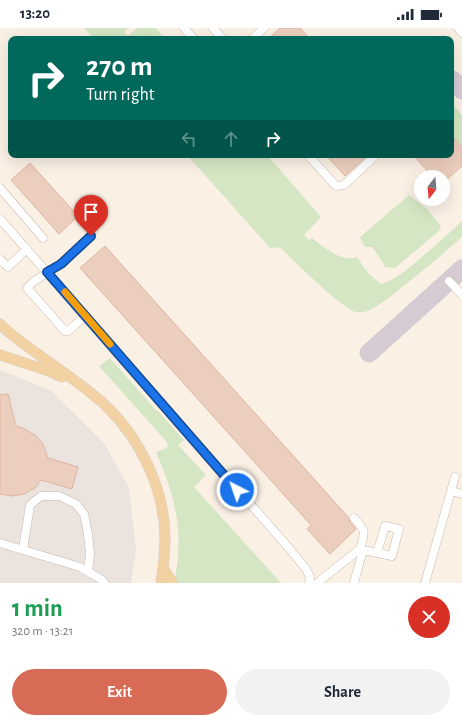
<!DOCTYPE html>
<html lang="en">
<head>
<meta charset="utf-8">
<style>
  body { margin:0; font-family:"Alegreya Sans",sans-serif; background:#f2f2f3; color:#1f2937; height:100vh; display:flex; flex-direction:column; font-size:15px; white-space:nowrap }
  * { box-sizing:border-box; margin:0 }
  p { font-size:13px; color:#747a83 }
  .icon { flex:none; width:22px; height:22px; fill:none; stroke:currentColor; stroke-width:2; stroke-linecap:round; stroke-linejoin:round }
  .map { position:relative; height:555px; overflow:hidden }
  .panel { display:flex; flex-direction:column; background:#fff; flex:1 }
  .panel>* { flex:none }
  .hud { position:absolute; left:8px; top:8px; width:446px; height:122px; border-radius:8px; box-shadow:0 4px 16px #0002; background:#00695c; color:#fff; overflow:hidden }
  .needle { width:26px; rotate:196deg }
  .controls { position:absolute; left:414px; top:142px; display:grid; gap:8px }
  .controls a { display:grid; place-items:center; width:36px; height:36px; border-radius:50%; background:#fff; box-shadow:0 4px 16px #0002; font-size:20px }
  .pin { position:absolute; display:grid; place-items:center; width:34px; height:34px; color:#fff; margin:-41px -17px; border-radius:50% 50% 50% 0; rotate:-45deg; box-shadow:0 0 4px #0007 }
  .pin .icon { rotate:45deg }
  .me { position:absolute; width:44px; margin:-22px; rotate:319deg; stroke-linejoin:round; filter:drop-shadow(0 0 3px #0008) }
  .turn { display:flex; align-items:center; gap:14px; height:84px; padding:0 12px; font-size:18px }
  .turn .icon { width:52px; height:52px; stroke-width:2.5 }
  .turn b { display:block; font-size:28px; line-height:34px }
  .lanes { display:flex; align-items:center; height:38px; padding:0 12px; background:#0003; justify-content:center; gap:20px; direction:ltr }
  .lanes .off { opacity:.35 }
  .round { display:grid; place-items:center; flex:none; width:42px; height:42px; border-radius:21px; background:#f2f2f3 }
  .summary { display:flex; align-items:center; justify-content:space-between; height:68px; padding:0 12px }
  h1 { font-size:24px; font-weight:600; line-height:30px; color:#1e9e55 }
  .primary-button { display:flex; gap:8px; margin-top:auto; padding:8px 12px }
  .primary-button a { flex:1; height:46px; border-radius:24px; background:#d86b55; color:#fff; font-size:16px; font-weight:600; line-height:46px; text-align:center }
  .primary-button a+a { background:#f2f2f3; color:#1f2937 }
  .status { display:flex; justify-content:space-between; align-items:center; height:28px; padding:0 20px; background:#fff; direction:ltr }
  .status svg { height:11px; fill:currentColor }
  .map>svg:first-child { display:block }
  .industrial { fill:#eae3de }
  .green { fill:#d4e6c4 }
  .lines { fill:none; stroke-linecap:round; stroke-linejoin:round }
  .taxiway { stroke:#d6cad3; stroke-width:19 }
  .building { fill:#eccebf; stroke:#ddb5a1 }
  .minor-casing { stroke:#cab8ac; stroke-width:9 }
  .major-casing { stroke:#d7d0cd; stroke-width:11 }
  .minor { stroke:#fff; stroke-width:8 }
  .major { stroke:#f2d1a3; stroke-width:10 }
  .route-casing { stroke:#114b97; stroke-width:10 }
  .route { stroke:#1a73e8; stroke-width:7 }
  .slow { stroke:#f59e0b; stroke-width:7 }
</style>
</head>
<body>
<div class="status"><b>13:20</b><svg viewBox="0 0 49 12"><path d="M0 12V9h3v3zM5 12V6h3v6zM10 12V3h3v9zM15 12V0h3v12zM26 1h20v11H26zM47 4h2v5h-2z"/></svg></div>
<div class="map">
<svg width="462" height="555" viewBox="0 0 462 555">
  <rect width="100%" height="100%" fill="#faf0e4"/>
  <!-- industrial -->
  <path class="industrial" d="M0,342L50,362L104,415L129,460L136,522L131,555H0Z"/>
  <!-- green -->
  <path class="green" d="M84,0H128L124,4L128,8L137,0H156L165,11H94Z
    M451,75L462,87V119L451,108Z
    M187,127H267L321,189L304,207L309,212L312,210C323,219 342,235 357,229C364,240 371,250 382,256C398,250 410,239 423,228C436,217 449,205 462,193V209C444,225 425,241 406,256C395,265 384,275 371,281C367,284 361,285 356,284C345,283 290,230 280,219L279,220L274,219L271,221Z
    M409,167L427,181L441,198L439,203L395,240L385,239L378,227L372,219H365L360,209Z
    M110,330L156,382L159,384L184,412L178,417L206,447L194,459L281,555H178C174,548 177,539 178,531C178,521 179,510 178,500C175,471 167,450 156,424L167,420L168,417L165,412L99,338Z"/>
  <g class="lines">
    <!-- taxiway -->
    <path class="taxiway" d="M453,52L462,62
      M369,325L462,241"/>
  </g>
  <!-- building -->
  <path class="building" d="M280,0H300L310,11H268Z
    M451,107L462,119V138L443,155V149H433L413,127H451Z
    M326,127H368L345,148Z
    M30,135L78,188L59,206L11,152Z
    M105,218L349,490L350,494L356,501L330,526L307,501L311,497L80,240Z
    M8,366L16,398L25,401L35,407L43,416L48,430L78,439L72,461L41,452L35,460L24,466L12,468L0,466V367Z"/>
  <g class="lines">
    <!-- minor casing -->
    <g class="minor-casing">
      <path id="minor" d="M184,0L194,11
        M213,0L223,11
        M458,0L462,5
        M252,11L264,0
        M308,127L336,158L344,157L376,127
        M0,160L43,210
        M0,191L288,519L306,541L310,549L309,555
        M0,231L8,239L27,221
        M449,253L462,267
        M85,288L68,303H65L27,260L33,254L61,236L91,208
        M451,463L462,466
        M354,490C367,504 365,503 360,521
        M0,515L80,539L102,552L104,555
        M23,522C25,507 28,492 30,477L41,468H59L76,476L84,486L88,506L90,526L88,544
        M317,555L360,521L363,522
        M354,555L363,522L392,528L399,501L385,498L377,525
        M425,555L455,449"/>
    </g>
    <!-- major casing -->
    <g class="major-casing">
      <path id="major" d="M0,296L11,306C30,321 50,335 70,349C83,359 96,368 108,380C141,412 165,463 165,510C165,525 163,540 161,555
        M0,327L46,342L62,349
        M163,540L173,555"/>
    </g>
    <!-- minor -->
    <use href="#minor" class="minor"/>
    <!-- major -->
    <use href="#major" class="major"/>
  </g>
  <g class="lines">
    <!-- route casing -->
    <g class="route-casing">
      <path id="route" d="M91,208L61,236L47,244L237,462"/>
    </g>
    <!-- route -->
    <use href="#route" class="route"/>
    <!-- slow -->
    <path class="slow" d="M65,264L110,316"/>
  </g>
</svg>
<div class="controls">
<a><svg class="needle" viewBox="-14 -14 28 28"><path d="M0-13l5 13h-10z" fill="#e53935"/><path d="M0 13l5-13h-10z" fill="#747a83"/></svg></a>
</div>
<div class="pin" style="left:91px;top:208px;background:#d93025"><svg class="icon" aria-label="arrive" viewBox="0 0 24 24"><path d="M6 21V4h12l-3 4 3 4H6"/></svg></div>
<svg class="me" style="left:237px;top:462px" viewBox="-20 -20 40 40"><circle r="17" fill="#1a73e8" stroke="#fff" stroke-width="3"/><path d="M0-11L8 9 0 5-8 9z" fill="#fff"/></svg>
<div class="hud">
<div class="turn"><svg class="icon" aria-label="right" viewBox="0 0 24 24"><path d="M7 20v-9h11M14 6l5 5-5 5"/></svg><div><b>270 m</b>Turn right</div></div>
<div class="lanes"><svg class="icon off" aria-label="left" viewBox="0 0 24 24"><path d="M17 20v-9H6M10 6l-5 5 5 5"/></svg><svg class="icon off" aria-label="ahead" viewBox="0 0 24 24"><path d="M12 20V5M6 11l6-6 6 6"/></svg><svg class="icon" aria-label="right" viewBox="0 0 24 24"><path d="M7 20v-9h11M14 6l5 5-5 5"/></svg></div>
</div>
</div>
<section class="panel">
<div class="summary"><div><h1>1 min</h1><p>320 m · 13:21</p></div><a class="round" style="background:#d93025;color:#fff"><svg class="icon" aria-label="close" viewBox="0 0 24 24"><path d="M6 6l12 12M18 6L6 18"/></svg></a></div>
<div class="primary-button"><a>Exit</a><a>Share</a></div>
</section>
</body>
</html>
